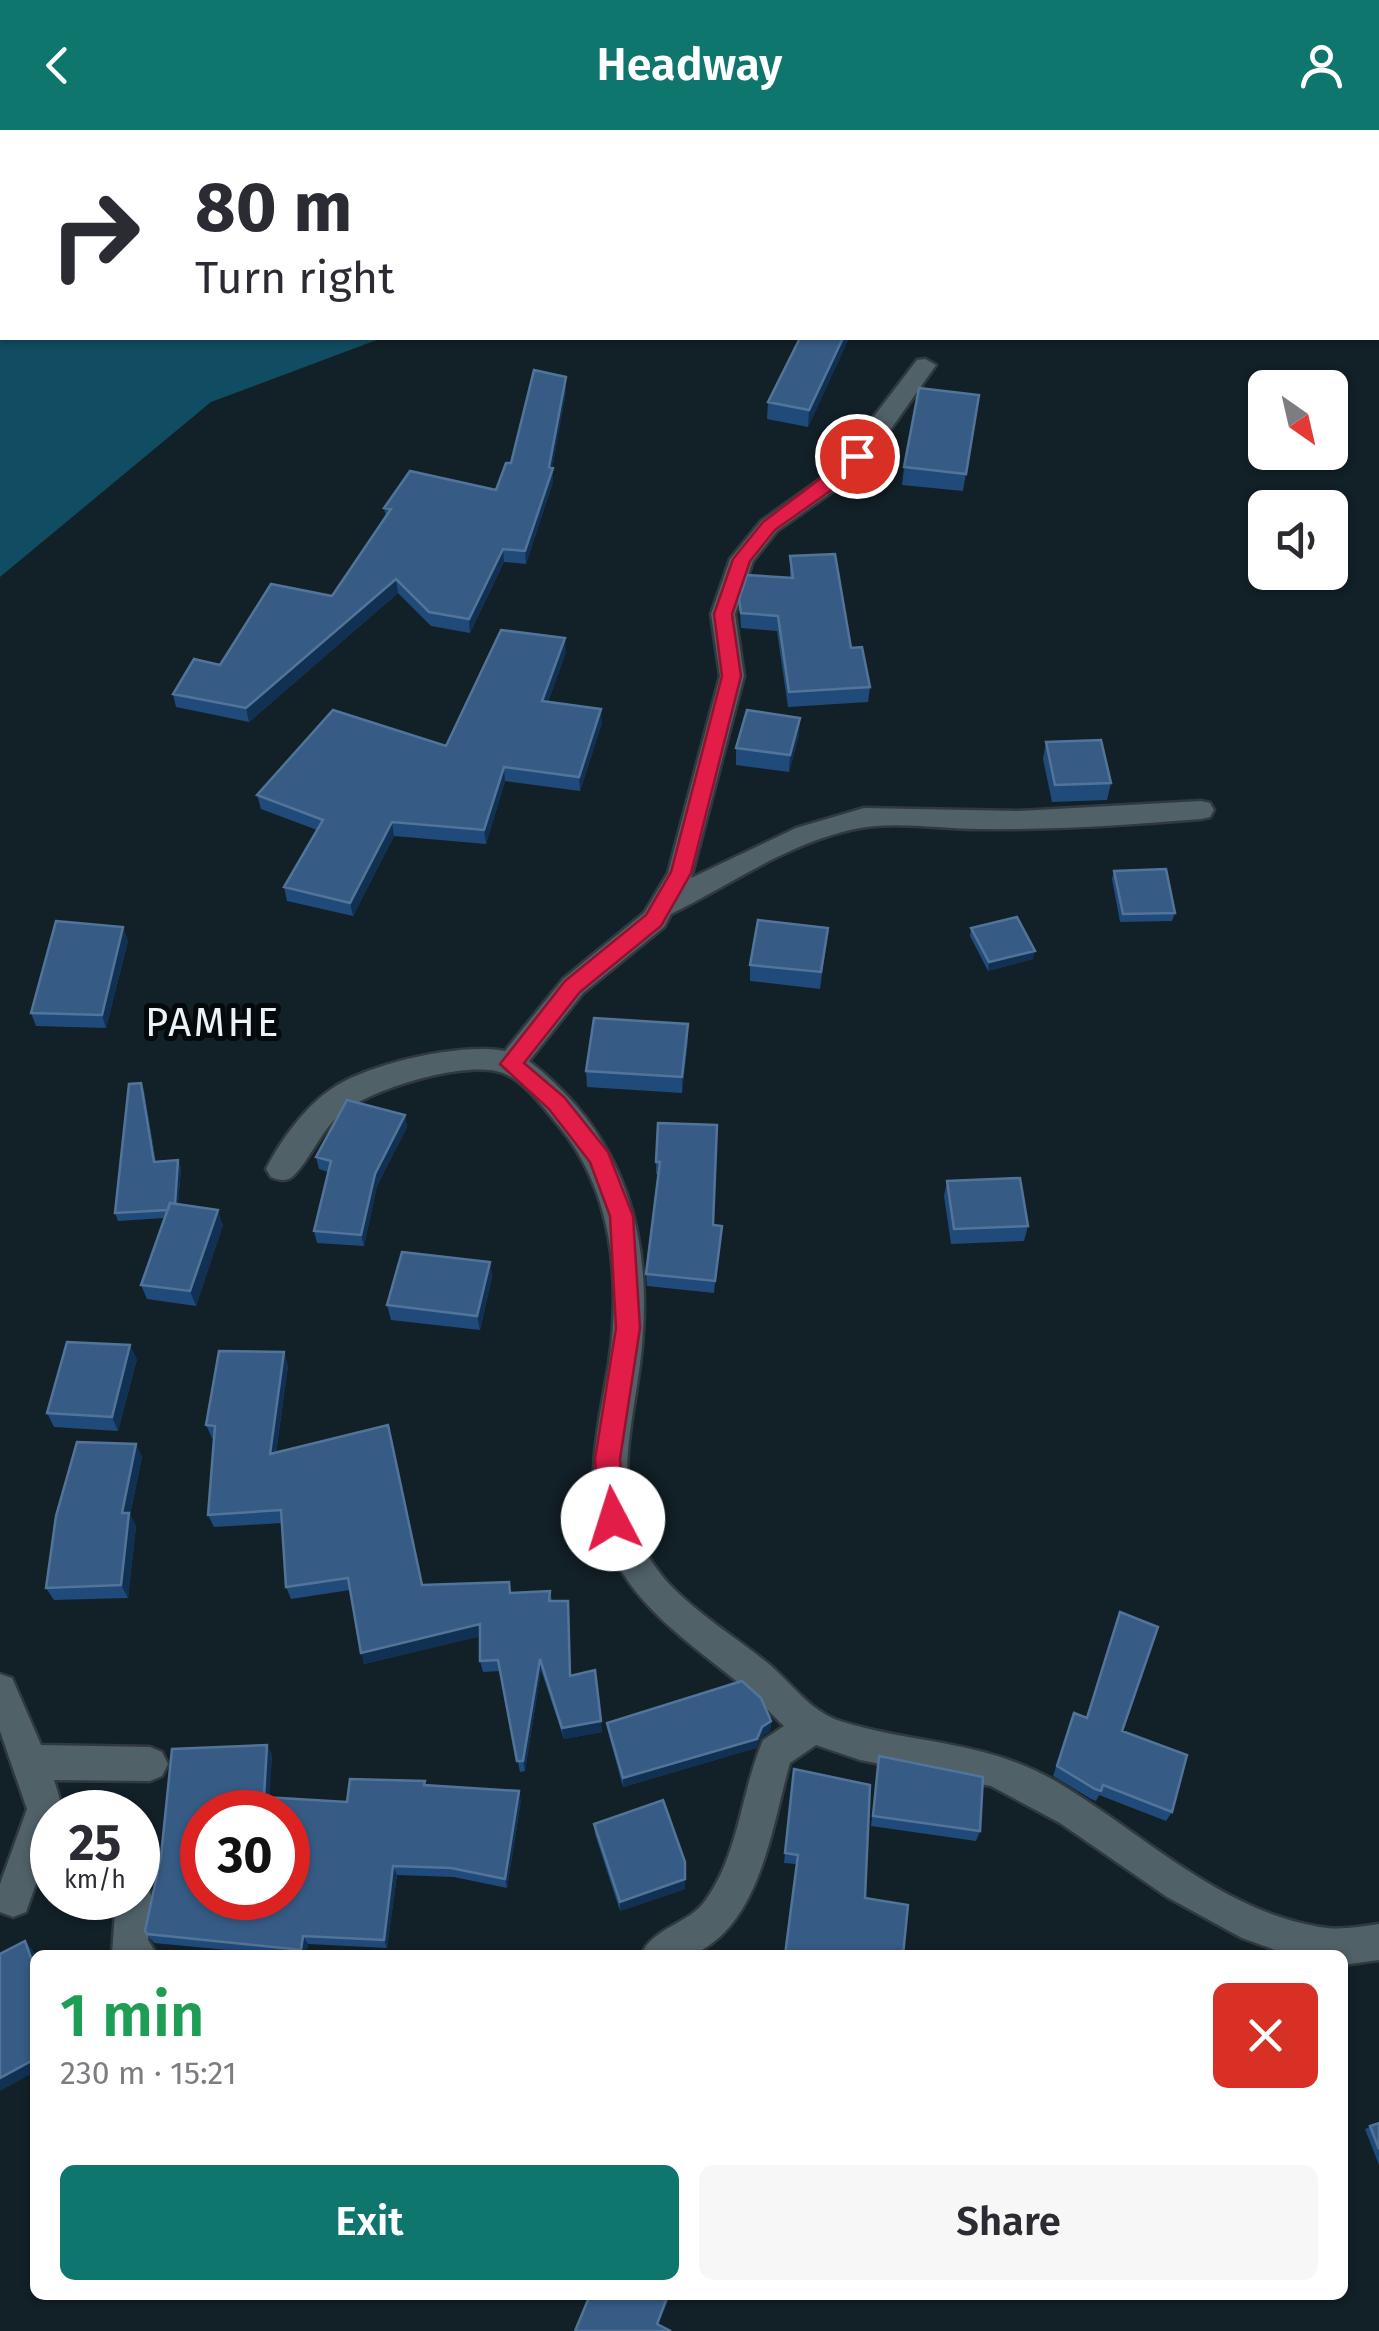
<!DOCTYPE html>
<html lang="en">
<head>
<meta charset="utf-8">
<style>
  body { margin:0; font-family:"Fira Sans",sans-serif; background:#f7f7f7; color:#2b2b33; height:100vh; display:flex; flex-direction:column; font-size:38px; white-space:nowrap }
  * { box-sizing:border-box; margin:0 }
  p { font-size:32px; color:#7c7c81 }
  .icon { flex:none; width:55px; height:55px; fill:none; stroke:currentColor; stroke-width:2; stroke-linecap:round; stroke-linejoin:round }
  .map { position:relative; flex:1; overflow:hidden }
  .sheet { position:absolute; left:30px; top:1820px; width:1318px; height:350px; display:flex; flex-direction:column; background:#fff; border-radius:15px; box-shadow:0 2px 8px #0004 }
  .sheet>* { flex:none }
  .banner { position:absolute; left:0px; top:0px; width:1380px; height:210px; box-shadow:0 2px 8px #0004; background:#fff; color:#2b2b33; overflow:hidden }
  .needle { width:65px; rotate:146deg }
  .buttons { position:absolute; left:1248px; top:240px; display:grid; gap:20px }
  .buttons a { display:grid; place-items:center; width:100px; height:100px; border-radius:15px; background:#fff; box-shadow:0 2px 8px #0004; font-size:50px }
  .speed { position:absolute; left:30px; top:1660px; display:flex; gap:20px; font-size:50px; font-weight:700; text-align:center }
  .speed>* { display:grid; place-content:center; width:130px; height:130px; border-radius:50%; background:#fff; box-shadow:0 2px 8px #0004; line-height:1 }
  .speed small { font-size:25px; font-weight:400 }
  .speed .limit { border:15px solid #d22; background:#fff; color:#111 }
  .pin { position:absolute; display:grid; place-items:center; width:85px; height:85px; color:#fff; margin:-42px; border:5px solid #fff; border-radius:50%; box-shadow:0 2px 10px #0007 }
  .me { position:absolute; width:110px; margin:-55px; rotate:355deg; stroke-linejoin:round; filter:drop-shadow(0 0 8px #0008) }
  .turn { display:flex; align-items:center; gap:35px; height:210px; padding:0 30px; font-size:45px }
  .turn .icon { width:130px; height:130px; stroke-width:2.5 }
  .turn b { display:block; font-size:70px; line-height:85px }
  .round { display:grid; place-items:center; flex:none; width:105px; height:105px; border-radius:15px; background:#f7f7f7 }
  .head { display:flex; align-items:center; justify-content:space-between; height:170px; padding:0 30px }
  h1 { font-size:60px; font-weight:600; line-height:75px; color:#1e9e55 }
  .primary-button { display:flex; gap:20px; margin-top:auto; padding:20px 30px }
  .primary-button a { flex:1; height:115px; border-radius:15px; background:#0f766e; color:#fff; font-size:40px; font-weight:600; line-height:115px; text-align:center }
  .primary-button a+a { background:#f7f7f7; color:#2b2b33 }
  header { display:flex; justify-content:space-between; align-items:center; height:130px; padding:0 30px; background:#0f766e; color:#fff; font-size:45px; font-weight:600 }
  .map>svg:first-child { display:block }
  .green { fill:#104c62 }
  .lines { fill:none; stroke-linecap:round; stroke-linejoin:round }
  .minor-casing { stroke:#30393e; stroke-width:5 }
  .minor { fill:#506168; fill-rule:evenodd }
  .wall { fill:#204a79 }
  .shaded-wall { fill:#113152 }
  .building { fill:#365c86; stroke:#527498; stroke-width:2.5; fill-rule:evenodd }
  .route { fill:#e11d48; stroke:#92132f; stroke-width:2.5 }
  .labels { text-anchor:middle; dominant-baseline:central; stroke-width:10; stroke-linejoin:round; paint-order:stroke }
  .quarter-label { font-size:40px; letter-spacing:2.5px; fill:#eaf3f8; stroke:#04090c }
</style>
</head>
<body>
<header><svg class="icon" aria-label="back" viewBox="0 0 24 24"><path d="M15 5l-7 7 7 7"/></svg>Headway<svg class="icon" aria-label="person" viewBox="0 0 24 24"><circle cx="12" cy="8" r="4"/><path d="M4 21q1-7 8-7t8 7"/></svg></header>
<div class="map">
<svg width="1379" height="2201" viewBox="0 0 1379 2201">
  <rect width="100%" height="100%" fill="#122027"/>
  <!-- green -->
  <path class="green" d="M0,0H641L2,2V208H382L211,272L0,447Z"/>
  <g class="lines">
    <!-- minor casing -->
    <g class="minor-casing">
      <path id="minor" d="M925,229L936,235L881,313L849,350L777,401L753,431L735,484L744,546L691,748L796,698L864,678L1019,681L1201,671L1210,673L1214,680L1210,687L1201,689C1127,695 1054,700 980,699C937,699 892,690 850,700C785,715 730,755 671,784L664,797L583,863L529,931C626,1006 654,1108 641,1226C631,1312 604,1383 670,1455C700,1486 737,1508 770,1535C793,1555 810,1581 840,1591C916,1615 983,1609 1057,1652C1142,1702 1224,1785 1327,1798C1344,1800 1362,1796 1379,1794V1830L1342,1835V1825H1289L1242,1808L1167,1767L1060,1693L991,1656L860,1630L816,1615L790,1633C772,1695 761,1792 696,1823C682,1829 657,1825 641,1825C653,1797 689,1794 705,1771C739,1725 741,1661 763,1610L784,1596C771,1584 760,1570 746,1559C690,1512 630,1477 604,1405C583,1348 600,1290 609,1233C621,1151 613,1060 558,995C544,978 524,951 503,943C467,929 365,960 338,986C320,1003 308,1033 292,1047C285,1052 278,1050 271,1047L266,1039C281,1010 304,978 330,960C365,934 462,912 505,921L563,849L644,783L668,743L720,546L711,484L730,429L761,391L833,340L917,230Z
        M0,1544L12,1548L41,1615L150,1617L162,1622L168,1634L162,1646L150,1651L54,1650L63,1679L52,1682V1708L26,1782L13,1787L0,1782V1754L27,1679L0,1601Z
        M138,1751L147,1755L152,1768L148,1810L157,1825H112L116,1768H138Z"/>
    </g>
    <!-- minor -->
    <use href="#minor" class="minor"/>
  </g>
  <!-- wall -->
  <path class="wall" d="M800,208H849L808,297L767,289L768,272Z
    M566,261L552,338L553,352L526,434L504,432L470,503L431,496L398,463L249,592L176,577L173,564L332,466L386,387L384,378L496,360L511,333Z
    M979,265L963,361L902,355L904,337Z
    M790,426L851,518L870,557L868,572L788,577L777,501L741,498L739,469L790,448Z
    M566,522L548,572L602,593L580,661L505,651L486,714L394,706L353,786L287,771L284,757L317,700L261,679L257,665L446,616Z
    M799,605L789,642L736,635V618Z
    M1046,612L1111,653L1107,670L1052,672L1043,629Z
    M1114,741L1175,783L1172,791L1120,792L1112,749Z
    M123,797L128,811L106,898L36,896L31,883Z
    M971,798L1033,829L988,841L970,806Z
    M826,814L820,859L750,851V835Z
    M688,910L682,963L587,957L586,941Z
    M144,961L156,1032L178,1030L181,1038L178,1074L223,1095L196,1176L147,1169L141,1155L165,1088L118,1091L115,1083Z
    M405,985L407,997L377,1056L364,1116L317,1113L314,1101L328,1042L319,1039L316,1027Z
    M658,993L713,1095L722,1096L714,1163L647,1156L646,1144L659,1044H656V1032Z
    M947,1051L1028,1096L1024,1111L951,1114L944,1066Z
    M490,1132L492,1147L480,1200L391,1190L387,1175Z
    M284,1222L288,1236L276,1323L423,1455L509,1452L511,1463L550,1461L552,1471H568L571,1546L602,1602L564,1609L541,1540L525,1641L520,1642L500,1541L483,1542L480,1531V1506L364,1534L350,1460L291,1469L286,1457L282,1393L214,1397L208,1385L214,1308H212L206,1295Z
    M137,1229L118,1301L54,1297L47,1283Z
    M136,1314L142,1327L130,1385L136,1396L128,1468L54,1470L46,1458Z
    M1120,1482L1122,1601L1172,1682L1166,1691L1099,1665L1096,1671L1091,1669L1053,1646L1074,1583L1086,1587Z
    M771,1591L770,1601L761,1607L756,1618L623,1657L608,1602L607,1593Z
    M267,1615L272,1625L269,1668L347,1672L426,1655L521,1670L507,1758L454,1747L397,1745L387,1818L308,1814L306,1825H279L154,1813L147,1804Z
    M879,1626L980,1701L976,1711L871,1696Z
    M794,1639L865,1768L796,1734L784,1733Z
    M594,1694L685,1732V1759L620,1781L595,1704Z
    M1379,1993V2035L1365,1999Z"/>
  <!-- shaded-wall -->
  <path class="shaded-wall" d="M843,208H849L808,297L809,280Z
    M566,247V261L552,340L553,338V352L526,434L525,421L549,337Z
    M503,419L504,432L470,503L469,489Z
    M396,449L398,463L249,592L246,578Z
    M565,508L566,522L543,585L542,571Z
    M601,579L602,593L580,661L579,647Z
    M800,588L799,605L789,642L790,625Z
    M504,637L505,651L486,714L484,700Z
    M392,692L394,706L353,786L350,773Z
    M123,797L128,811L106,898L102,885Z
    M1035,821L1033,829L988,841L989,832Z
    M688,894V910L682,963V947Z
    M141,953L144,961L157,1039L154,1032Z
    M405,985L407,997L377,1056L364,1116L361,1105L375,1044Z
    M178,1030L181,1038L177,1087L174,1079Z
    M218,1080L223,1095L196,1176L190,1161Z
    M722,1096V1108L714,1163L715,1151Z
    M490,1132L492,1147L480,1200L477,1186Z
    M130,1215L137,1229L118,1301L112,1287Z
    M284,1222L288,1236L274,1337L270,1324Z
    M136,1314L142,1327L130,1385L136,1396L128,1468L121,1455L122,1383Z
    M480,1494L483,1506L364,1534L361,1523Z
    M540,1529L541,1540L525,1641L523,1631Z
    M601,1591L602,1602L564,1609L562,1598Z
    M771,1591L770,1601L761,1607L756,1618L623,1657V1648L762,1597Z
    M267,1615L272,1625L269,1677L264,1667Z
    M519,1661L521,1670L507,1758L505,1749Z
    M393,1736L397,1745L387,1818L384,1810Z
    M685,1749V1759L620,1781V1772Z
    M303,1806L308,1814L306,1825H304L301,1820Z
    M25,1811L33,1820L35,1825V1839Z
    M35,1929V1942L0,1961V1948Z
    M668,2165H671L657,2198V2194Z"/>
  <!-- building -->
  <path class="building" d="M800,208H843L809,280L768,272Z
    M534,240L566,247L549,337L553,338L525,421L503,419L469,489L429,482L396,449L246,578L173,564L194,529L220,535L271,454L332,466L391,379L384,378L410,341L496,360L506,333H511Z
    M919,258L979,265L966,344L904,337Z
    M835,424L851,518L862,517L870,557L789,562L778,486L741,483L739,469L747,445L793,448L790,426Z
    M501,500L565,508L542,571L601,579L579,647L504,637L484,700L392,692L350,773L284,757L323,690L257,665L333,580L446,616Z
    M747,580L800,588L790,625L736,618Z
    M1101,610L1111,653L1055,655L1046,612Z
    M1166,739L1175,783L1123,784L1114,741Z
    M1017,787L1035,821L989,832L971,798Z
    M758,790L828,798L821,842L750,835Z
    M56,791L123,797L102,885L31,883Z
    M594,888L688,894L682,947L586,941Z
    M141,953L154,1032L178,1030L175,1074L170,1073L168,1080L115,1083L129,954Z
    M347,970L405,985L375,1044L361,1105L314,1101L331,1031L316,1027Z
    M658,993L717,995L713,1095L722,1096L715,1151L646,1144L660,1032H656Z
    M1020,1048L1028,1096L954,1099L947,1051Z
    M170,1073L218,1080L190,1161L141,1155Z
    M402,1122L490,1132L477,1186L387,1175Z
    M67,1212L130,1215L112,1287L47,1283Z
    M219,1221L284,1222L270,1324L388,1295L422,1455L509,1452L510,1463L550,1461L549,1471H568L570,1546L595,1540L601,1591L562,1598L540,1529L523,1631H517L498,1530L480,1531V1494L361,1523L348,1448L286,1457L281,1380L208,1385L215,1296L206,1295Z
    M77,1312L136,1314L122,1383H129L121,1455L46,1458L56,1386Z
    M1120,1482L1158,1497L1122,1601L1187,1625L1172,1682L1103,1655L1101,1661L1095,1659L1057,1636L1074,1583L1087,1588Z
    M742,1551L761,1568L771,1591L762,1597L757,1609L623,1648L607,1593Z
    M267,1615L264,1667L347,1672L350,1649L425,1651L424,1655L519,1661L505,1749L451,1738L393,1736L384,1810L303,1806L301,1820L147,1804L145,1801L161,1726L172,1619ZM202,1682H288V1768H202Z
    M879,1626L983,1647L980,1701L873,1686Z
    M794,1639L870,1655L865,1768L908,1775L903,1825H785L798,1725L785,1723Z
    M663,1670L685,1732V1749L620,1772L594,1694Z
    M25,1811L35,1839V1929L0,1948V1824Z
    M1379,1993V2019L1370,1996Z
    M590,2165H668L657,2194L671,2201H575Z"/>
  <!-- route -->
  <path class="route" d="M857,321L866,326L847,349L775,400L750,431L732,484L741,546L691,743L661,796L580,862L524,933L564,967L608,1022L633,1086L640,1198L620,1329L625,1389L622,1397L613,1400L604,1397L600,1389L595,1329L616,1198L610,1086L590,1032L549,979L500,934L565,851L646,785L671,742L722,546L714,484L733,429L763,392Z"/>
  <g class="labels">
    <!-- quarter labels -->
    <g class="quarter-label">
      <text x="213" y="893">РАМНЕ</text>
    </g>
  </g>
</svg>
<div class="buttons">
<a><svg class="needle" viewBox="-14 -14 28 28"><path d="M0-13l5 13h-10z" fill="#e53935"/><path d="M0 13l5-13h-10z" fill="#7c7c81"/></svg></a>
<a><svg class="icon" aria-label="sound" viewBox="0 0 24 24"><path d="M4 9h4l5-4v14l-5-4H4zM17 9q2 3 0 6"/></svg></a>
</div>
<div class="speed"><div>25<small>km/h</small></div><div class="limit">30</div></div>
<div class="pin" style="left:857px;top:326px;background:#d93025"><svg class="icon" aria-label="arrive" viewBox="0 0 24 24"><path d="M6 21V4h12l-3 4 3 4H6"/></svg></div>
<svg class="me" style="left:613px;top:1389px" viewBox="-20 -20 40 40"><circle r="19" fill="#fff"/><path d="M0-13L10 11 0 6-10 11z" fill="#e11d48"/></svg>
<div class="banner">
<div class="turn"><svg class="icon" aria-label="right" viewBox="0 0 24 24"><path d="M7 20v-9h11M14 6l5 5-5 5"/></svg><div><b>80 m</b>Turn right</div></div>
</div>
<section class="sheet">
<div class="head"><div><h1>1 min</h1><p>230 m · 15:21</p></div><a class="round" style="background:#d93025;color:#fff"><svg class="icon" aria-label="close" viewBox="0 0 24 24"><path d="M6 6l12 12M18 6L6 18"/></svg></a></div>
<div class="primary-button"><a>Exit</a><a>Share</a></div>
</section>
</div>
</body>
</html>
